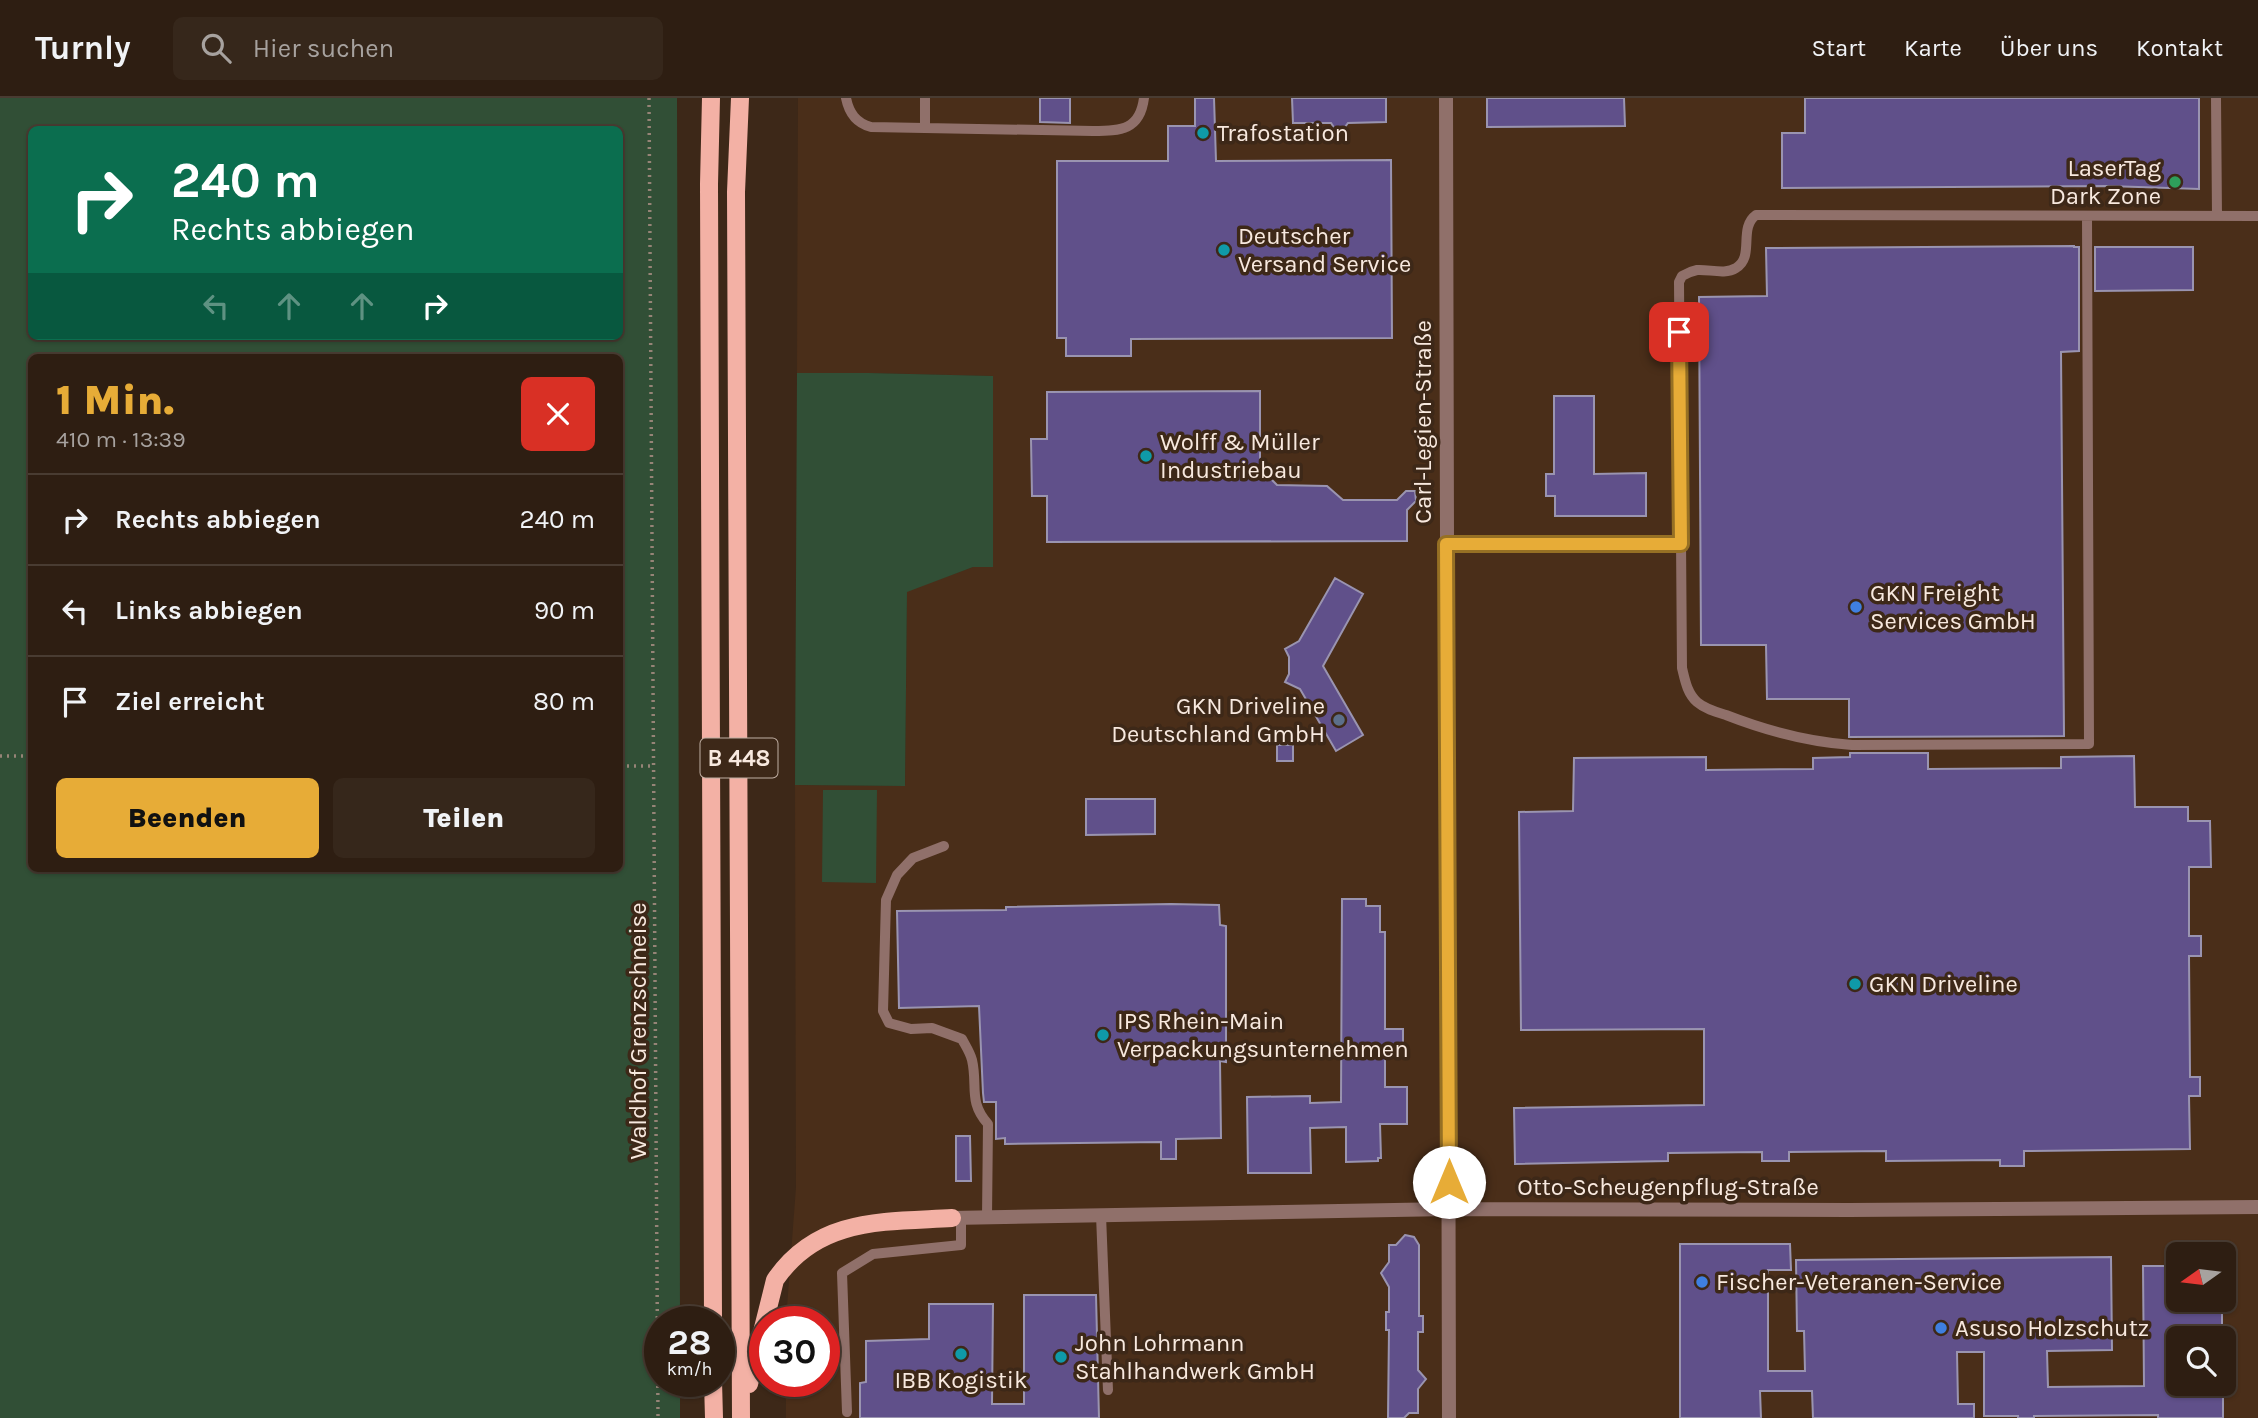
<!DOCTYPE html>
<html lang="de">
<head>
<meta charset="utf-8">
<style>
  body { margin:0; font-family:Karla,sans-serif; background:#36271b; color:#f1f3f6; height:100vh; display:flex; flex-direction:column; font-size:26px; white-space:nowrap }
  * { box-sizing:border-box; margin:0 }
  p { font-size:23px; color:#a7a29f }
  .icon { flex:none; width:38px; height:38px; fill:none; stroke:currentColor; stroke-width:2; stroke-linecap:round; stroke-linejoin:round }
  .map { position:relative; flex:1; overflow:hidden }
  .details { position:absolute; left:28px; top:256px; width:595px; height:518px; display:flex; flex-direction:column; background:#2e1e12; border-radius:10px; box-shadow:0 2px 5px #0004,0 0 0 2px #493c32 }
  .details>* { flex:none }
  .banner { position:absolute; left:28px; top:28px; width:595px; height:214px; border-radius:10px; box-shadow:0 2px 5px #0004,0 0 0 2px #493c32; background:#0b6e4f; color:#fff; overflow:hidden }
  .needle { width:46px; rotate:256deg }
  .buttons { position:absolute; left:2166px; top:1144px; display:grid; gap:14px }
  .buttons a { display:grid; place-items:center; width:70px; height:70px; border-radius:10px; background:#2e1e12; box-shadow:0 2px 5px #0004,0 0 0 2px #493c32; font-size:35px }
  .speed { position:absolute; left:644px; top:1208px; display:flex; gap:14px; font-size:35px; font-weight:700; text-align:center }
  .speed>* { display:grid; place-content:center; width:91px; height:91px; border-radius:50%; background:#2e1e12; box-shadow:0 2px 5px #0004,0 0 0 2px #493c32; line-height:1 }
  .speed small { font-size:18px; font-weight:400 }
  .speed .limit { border:10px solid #d22; background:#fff; color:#111 }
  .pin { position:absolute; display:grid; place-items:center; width:60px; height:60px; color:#fff; margin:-30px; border-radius:14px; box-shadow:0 4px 10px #0006 }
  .me { position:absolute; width:77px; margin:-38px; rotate:0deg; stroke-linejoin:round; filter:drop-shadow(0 0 5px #0008) }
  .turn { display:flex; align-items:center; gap:24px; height:147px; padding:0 28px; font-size:32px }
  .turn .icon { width:91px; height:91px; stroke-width:2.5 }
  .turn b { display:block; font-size:49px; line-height:60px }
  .lanes { display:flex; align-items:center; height:66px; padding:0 28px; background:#0003; justify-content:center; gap:35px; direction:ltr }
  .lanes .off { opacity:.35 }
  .round { display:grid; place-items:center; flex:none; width:74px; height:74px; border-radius:10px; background:#36271b }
  .overview { display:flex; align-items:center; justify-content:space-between; height:119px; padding:0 28px }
  h1 { font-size:42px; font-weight:800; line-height:52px; color:#e7ac37 }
  .button { display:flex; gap:14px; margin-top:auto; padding:14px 28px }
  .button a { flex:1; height:80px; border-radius:10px; background:#e7ac37; color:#111; font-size:28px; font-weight:800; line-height:80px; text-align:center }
  .button a+a { background:#36271b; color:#f1f3f6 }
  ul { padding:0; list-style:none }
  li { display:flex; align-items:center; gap:21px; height:91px; padding:0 28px; border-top:2px solid #493c32 }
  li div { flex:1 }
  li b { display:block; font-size:26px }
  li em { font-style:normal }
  header { display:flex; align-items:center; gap:42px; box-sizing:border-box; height:98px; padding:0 35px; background:#2e1e12; border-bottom:2px solid #493c32 }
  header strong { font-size:33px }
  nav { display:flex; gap:38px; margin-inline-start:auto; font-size:24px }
  .search { width:490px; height:63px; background:#36271b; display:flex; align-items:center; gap:18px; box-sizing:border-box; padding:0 24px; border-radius:10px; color:#a7a29f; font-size:26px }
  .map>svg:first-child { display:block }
  .built { fill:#4a2e19; fill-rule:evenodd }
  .green { fill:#314f36; fill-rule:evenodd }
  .building { fill:#60508a; stroke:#9a94b0; stroke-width:2 }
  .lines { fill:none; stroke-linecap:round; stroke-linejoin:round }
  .path { stroke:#968477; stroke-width:3.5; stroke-dasharray:2 5; stroke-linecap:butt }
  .service { stroke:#90706a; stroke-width:10 }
  .minor { stroke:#90706a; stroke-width:14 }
  .primary { stroke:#f3b1a5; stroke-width:18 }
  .route-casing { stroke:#967024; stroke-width:18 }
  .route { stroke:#e7ac37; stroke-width:12 }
  .culture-dot { fill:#0f9aa8; stroke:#3d2818; stroke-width:2.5 }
  .leisure-dot { fill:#2e9e5b; stroke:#3d2818; stroke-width:2.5 }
  .shop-dot { fill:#3f7fe0; stroke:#3d2818; stroke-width:2.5 }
  .service-dot { fill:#5c6f8a; stroke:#3d2818; stroke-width:2.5 }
  .labels { text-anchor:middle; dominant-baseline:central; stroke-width:7; stroke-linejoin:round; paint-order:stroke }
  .shield { fill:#3d2818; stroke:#c0afa3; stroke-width:2 }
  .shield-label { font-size:23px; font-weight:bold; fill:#f8e9df }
  .poi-label { font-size:24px; fill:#f8e9df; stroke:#3d2818; text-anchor:start }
  .street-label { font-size:24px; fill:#f8e9df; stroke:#3d2818 }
</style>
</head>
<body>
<header>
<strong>Turnly</strong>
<div class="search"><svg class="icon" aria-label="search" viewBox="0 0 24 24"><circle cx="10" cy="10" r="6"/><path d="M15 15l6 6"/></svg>Hier suchen</div>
<nav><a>Start</a><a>Karte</a><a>Über uns</a><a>Kontakt</a></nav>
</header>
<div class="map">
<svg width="2258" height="1320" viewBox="0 0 2258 1320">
  <rect width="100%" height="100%" fill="#3d2818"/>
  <!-- built -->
  <path class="built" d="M798,0H2258V1320H786V1283H824V1223H786L796,1089L795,687L905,688L907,493L973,469L993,468V278L869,275H797ZM2179,1157H2224V1202H2179ZM2179,1241H2224V1286H2179Z"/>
  <!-- green -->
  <path class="green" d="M0,0H677L680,1223H660V1283H680V1320H0ZM32,32H620V238H32ZM32,259H620V770H32Z
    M797,275H869L993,278V469H973L907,494L905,688L795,687Z
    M823,692H877L876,785L822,784Z"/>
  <!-- building -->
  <path class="building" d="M1040,0H1070V25L1040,24Z
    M1195,0H1214L1216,63L1391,62L1392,240L1131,241V258H1066V240H1057V63H1168V28H1195Z
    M1292,0H1386V24L1348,25L1339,37L1331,25H1293Z
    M1487,0H1624L1625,28L1487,29Z
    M1805,0H2199V91L2108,88L1782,90V35H1805Z
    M2074,148V149H2079V253L2061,254L2064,638L1849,639V601H1767L1766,547H1701L1699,199L1767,198L1766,150Z
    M2095,149H2193V192L2095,193Z
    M1260,293V370L1277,387L1327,388L1343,402H1397L1406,393H1415L1416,403L1407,412V443L1047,444V398H1032L1031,341H1047V294Z
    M1554,298H1594V376L1646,375V418H1555V398H1546V376H1554Z
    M1335,480L1363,496L1323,568L1363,637L1336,653L1300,591L1285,584L1289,576V559L1285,551L1299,543Z
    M1277,647H1293V663H1277Z
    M1850,655H1928V671L2061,670V659L2134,658L2135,709H2188V723H2210L2211,769H2189V838H2201V858H2189L2190,979H2200V998H2189L2190,1051L2024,1053V1068H2000V1062L1886,1063V1053L1789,1054V1063H1762V1054L1668,1055V1063L1515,1066L1514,1010L1704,1007V931L1521,932L1519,714L1573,713L1574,660L1706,659V672L1813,671V660L1850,659Z
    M1086,701H1155V736L1086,737Z
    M1342,801H1366V808H1380V834H1385V931H1403V951H1385V989H1407V1026H1380L1381,1060H1378V1063L1346,1064V1029L1310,1030L1311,1075H1248L1247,999L1310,998V1005L1341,1004Z
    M1171,806L1219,807L1220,827L1226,828V964L1220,963L1221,1040L1176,1041V1061H1161V1044L1005,1046V1040L996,1041V1004H984L983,995L979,908L899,910L897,813L1006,812V809Z
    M956,1038H970L971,1083H956Z
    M1405,1137L1414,1139L1419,1147V1218H1423V1234H1418V1272L1426,1281L1418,1291V1315H1409L1404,1320H1388L1389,1232H1386V1214H1389V1189L1381,1175L1389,1164V1147H1396Z
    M1680,1146H1790L1791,1172H1768V1273H1805L1804,1233H1797L1796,1162L2111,1159L2112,1252L2047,1253L2048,1289L2144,1288L2143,1168H2179V1202L2210,1203V1215H2222V1241H2179V1286H2223V1320H2158V1317L2034,1318V1320H2018V1318H1984V1254H1957L1958,1306H1974V1320H1813L1812,1293H1760L1761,1320H1680Z
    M1024,1197H1096L1099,1320H860V1285L866,1284V1243L929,1241V1206H993L992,1306H1024Z"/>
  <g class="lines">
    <!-- path -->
    <path class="path" d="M649,0L658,1320
      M0,658H32
      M620,668H652"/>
    <!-- service -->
    <path class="service" d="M846,0C849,15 856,25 871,29L1093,33C1121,33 1140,32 1144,0
      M925,0V30
      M2216,0L2217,118
      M2087,118L2089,646L1852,647C1809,644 1767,633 1726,617C1716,614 1705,611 1697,604C1687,595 1685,582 1682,570L1679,184L1682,178C1687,175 1692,173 1697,172C1709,171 1725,177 1736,170C1755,159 1738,130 1756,117L2258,118
      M1446,446H1681
      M944,748L913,760L897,777L886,802L883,913L889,925L911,931L932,930L962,941C965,947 970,954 972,962C978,988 968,1004 988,1026L987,1119
      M1101,1117L1108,1292
      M847,1314L842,1175L873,1156L961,1147V1119"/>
    <!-- minor -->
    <path class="minor" d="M1446,0L1449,1320
      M952,1120L1449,1111L1849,1112L2258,1109"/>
    <!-- primary -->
    <path class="primary" d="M711,0L709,86L713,1223
      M740,0L736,94L741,1320
      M713,1283L714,1320
      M749,1286L775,1182C818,1119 884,1124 952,1120"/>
  </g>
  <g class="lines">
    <!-- route casing -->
    <g class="route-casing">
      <path id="route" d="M1449,1084L1446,446H1681L1679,234"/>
    </g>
    <!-- route -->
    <use href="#route" class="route"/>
  </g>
  <!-- markers -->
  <g class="culture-dot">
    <circle cx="1203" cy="35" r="7"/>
    <circle cx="1224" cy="152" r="7"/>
    <circle cx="1146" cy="358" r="7"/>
    <circle cx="1855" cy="886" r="7"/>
    <circle cx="1103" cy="937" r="7"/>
    <circle cx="961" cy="1256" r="7"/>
    <circle cx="1061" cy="1259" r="7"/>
  </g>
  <circle class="leisure-dot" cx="2175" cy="84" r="7"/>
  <g class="shop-dot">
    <circle cx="1856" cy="509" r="7"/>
    <circle cx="1702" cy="1184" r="7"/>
    <circle cx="1941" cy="1230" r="7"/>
  </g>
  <circle class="service-dot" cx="1339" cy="622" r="7"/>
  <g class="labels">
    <!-- shield labels -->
    <rect class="shield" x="700.5" y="640.5" width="77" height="39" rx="5"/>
    <g class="shield-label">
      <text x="739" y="660">B 448</text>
    </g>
    <!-- poi labels -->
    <g class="poi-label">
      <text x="1217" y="35">Trafostation</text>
      <text x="2161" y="70" text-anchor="end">LaserTag<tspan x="2161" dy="28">Dark Zone</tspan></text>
      <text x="1238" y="138">Deutscher<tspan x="1238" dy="28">Versand Service</tspan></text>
      <text x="1160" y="344">Wolff &amp; Müller<tspan x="1160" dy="28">Industriebau</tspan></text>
      <text x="1870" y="495">GKN Freight<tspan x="1870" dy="28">Services GmbH</tspan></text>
      <text x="1325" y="608" text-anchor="end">GKN Driveline<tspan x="1325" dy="28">Deutschland GmbH</tspan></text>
      <text x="1869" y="886">GKN Driveline</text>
      <text x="1117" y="923">IPS Rhein-Main<tspan x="1117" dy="28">Verpackungsunternehmen</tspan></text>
      <text x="1716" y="1184">Fischer-Veteranen-Service</text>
      <text x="1955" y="1230">Asuso Holzschutz</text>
      <text x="1075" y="1245">John Lohrmann<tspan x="1075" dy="28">Stahlhandwerk GmbH</tspan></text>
      <text x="961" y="1282" text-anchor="middle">IBB Kogistik</text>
    </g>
    <!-- street labels -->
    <g class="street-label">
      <text transform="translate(1423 324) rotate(-90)">Carl-Legien-Straße</text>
      <text transform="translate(638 933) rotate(-90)">Waldhof Grenzschneise</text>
      <text x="1668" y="1089">Otto-Scheugenpflug-Straße</text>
    </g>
  </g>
</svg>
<div class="buttons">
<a><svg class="needle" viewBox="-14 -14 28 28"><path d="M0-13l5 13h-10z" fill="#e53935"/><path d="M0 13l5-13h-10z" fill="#a7a29f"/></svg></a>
<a><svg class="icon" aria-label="search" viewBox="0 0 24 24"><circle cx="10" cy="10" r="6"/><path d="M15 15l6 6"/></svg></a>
</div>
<div class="speed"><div>28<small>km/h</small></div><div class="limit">30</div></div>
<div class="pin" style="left:1679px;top:234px;background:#d93025"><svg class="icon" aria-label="arrive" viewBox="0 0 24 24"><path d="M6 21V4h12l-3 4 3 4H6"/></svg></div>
<svg class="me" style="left:1449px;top:1084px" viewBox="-20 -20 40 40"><circle r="19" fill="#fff"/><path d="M0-13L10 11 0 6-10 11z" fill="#e7ac37"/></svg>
<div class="banner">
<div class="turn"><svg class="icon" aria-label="right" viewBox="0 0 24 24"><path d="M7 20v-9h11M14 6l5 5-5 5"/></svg><div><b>240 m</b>Rechts abbiegen</div></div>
<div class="lanes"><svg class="icon off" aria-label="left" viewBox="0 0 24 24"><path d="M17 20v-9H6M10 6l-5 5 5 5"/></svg><svg class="icon off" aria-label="ahead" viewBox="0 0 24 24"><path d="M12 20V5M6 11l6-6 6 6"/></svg><svg class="icon off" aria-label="ahead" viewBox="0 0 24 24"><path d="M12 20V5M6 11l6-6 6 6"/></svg><svg class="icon" aria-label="right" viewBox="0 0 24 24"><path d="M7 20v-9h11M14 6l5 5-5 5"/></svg></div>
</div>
<section class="details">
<div class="overview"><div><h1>1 Min.</h1><p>410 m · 13:39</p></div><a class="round" style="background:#d93025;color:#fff"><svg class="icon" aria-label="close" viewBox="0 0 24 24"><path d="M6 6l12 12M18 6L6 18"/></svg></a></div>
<ul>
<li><svg class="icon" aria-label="right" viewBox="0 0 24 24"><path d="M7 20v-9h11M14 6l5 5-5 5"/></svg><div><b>Rechts abbiegen</b></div><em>240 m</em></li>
<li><svg class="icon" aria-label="left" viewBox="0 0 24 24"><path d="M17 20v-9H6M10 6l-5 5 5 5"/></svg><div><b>Links abbiegen</b></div><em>90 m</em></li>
<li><svg class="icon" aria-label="arrive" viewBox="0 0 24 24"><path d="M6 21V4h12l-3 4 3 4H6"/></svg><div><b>Ziel erreicht</b></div><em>80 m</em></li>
</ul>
<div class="button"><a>Beenden</a><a>Teilen</a></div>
</section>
</div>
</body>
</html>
